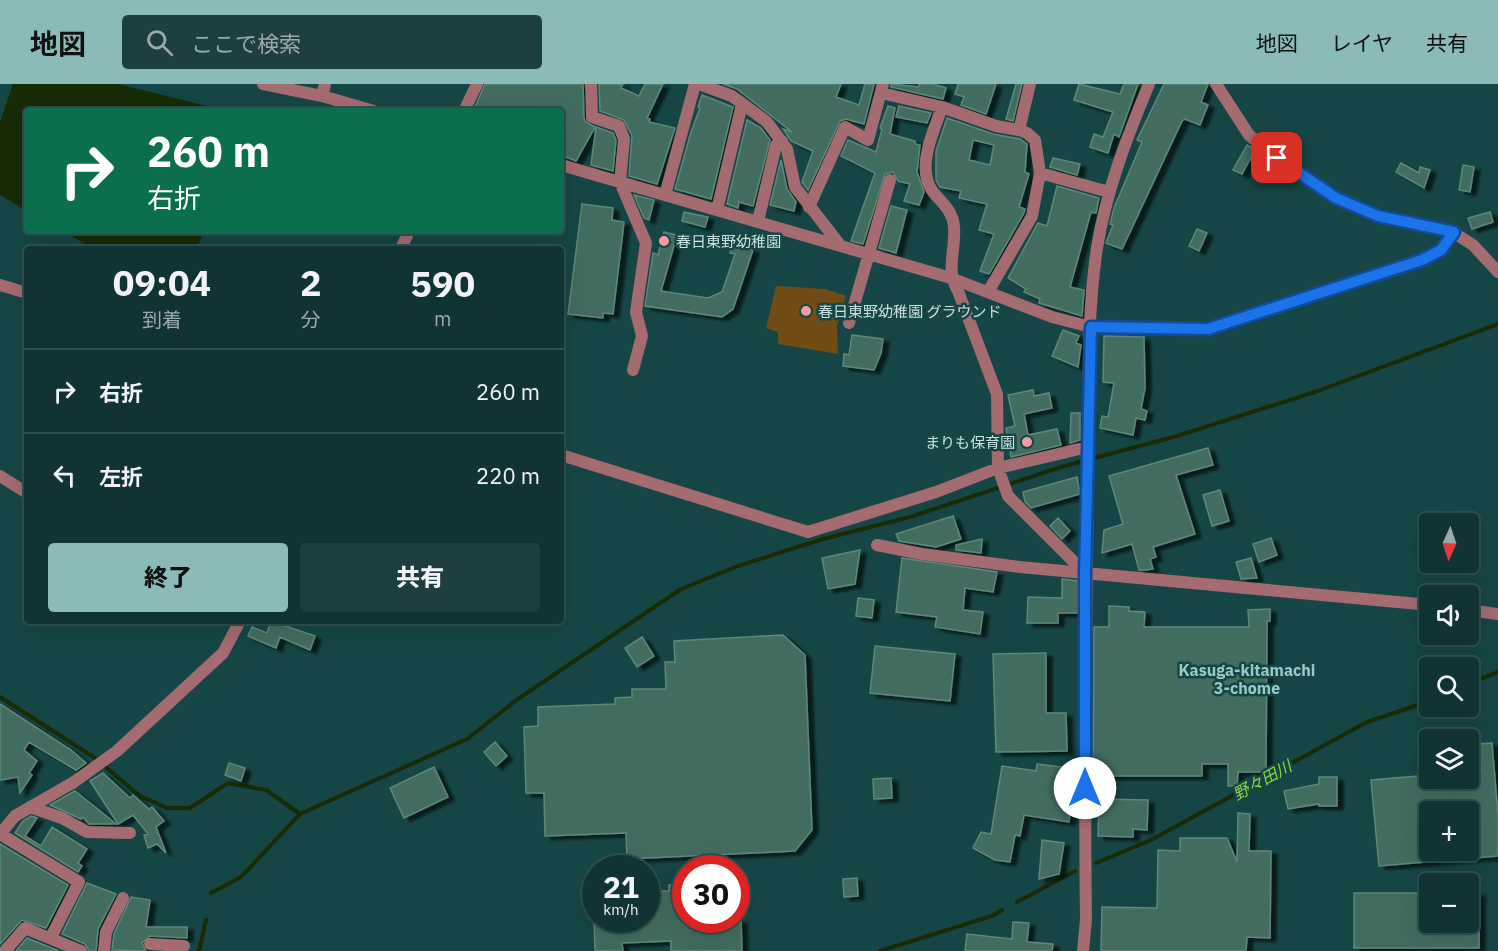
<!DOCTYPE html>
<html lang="ja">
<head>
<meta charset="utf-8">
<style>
  body { margin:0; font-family:"IBM Plex Sans","Noto Sans JP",sans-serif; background:#1e3f40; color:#f1f3f6; height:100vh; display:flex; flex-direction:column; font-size:22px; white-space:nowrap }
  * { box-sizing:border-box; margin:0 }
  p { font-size:20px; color:#9caaac }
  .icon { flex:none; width:33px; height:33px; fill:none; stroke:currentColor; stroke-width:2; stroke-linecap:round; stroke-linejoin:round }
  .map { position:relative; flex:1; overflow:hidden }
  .drawer { position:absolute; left:24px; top:162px; width:540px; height:378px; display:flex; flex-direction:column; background:#103434; border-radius:6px; box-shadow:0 6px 24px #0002,0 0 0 2px #304f4f }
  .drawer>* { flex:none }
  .hud { position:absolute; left:24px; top:24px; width:540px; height:126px; border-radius:6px; box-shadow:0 6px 24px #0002,0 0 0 2px #304f4f; background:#0b6e4f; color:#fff; overflow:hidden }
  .needle { width:39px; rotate:183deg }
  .buttons { position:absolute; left:1419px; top:429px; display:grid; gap:12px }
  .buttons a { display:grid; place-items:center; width:60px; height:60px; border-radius:6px; background:#103434; box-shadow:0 6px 24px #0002,0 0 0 2px #304f4f; font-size:30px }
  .speed { position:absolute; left:582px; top:771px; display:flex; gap:12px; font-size:30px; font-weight:700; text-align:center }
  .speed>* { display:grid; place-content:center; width:78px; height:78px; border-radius:50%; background:#103434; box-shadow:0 6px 24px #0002,0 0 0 2px #304f4f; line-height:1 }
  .speed small { font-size:15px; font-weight:400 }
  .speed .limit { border:9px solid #d22; background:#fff; color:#111 }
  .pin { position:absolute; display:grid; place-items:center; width:51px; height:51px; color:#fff; margin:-26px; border-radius:12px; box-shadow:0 3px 9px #0006 }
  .me { position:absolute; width:66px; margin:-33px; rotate:0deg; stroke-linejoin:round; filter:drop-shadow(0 0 4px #0008) }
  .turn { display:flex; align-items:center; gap:21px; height:126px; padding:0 24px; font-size:27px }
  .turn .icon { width:78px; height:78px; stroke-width:2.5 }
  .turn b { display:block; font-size:42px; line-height:51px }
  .eta { display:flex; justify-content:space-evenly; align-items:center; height:102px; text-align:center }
  .eta b { font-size:36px; font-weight:800; line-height:42px }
  .cta { display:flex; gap:12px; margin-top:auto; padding:12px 24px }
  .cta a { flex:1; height:69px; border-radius:6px; background:#8bbbb9; color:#111; font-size:24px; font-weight:800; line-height:69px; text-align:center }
  .cta a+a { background:#1e3f40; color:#f1f3f6 }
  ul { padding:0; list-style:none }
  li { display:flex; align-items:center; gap:18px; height:84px; padding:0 24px; border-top:2px solid #304f4f }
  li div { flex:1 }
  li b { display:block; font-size:22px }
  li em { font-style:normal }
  header { display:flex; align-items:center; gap:36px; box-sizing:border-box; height:84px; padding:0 30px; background:#8bbbb9; color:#111 }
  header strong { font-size:28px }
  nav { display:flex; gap:33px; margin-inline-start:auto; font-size:21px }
  .search { width:420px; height:54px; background:#1e3f40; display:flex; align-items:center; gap:15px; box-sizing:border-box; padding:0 21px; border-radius:6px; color:#9caaac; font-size:22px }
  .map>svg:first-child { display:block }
  .green { fill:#714c15 }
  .water { fill:#182b05 }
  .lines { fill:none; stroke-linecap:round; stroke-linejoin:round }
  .stream { stroke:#182b05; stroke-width:4 }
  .building { fill:#426c5f; stroke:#5d887a; stroke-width:1.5; fill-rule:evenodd; filter:url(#shadow) }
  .minor { stroke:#a46b71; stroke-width:12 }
  .route-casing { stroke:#114b97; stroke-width:15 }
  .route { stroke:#1a73e8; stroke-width:10 }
  .poi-dot { fill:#f49aa4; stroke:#154645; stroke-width:2 }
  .labels { text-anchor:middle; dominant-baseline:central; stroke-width:5; stroke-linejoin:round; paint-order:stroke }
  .poi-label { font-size:15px; fill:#c9e1df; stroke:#154645; text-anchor:start }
  .neighbourhood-label { font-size:16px; font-weight:bold; fill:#98cac8; stroke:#154645 }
  .water-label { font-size:16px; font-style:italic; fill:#8dd741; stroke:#154645 }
</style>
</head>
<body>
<header>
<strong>地図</strong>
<div class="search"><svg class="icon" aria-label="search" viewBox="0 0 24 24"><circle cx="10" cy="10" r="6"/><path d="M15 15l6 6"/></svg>ここで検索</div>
<nav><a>地図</a><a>レイヤ</a><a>共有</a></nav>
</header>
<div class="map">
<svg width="1498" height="867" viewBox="0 0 1498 867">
  <defs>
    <filter id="shadow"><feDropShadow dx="6" dy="3.5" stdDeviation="1.5" flood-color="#0009"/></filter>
  </defs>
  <rect width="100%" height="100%" fill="#154645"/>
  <!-- green -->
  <path class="green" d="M776,202L825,205L846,212L837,242L838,270L778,260V248L766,244Z"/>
  <!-- water -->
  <path class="water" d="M13,0H118L227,27H27V127L0,111V38Z
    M63,147H205L196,165H94Z"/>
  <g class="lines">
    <!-- stream -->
    <path class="stream" d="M1468,600L1498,588
      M0,613L95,674L140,712L167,724H190L228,699L266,706L300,730
      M1096,779L1151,756L1367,638L1430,617
      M211,809L241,793L300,730L467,655L518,615L681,505L738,482L823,455L910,433L1061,383L1177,352L1315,308L1498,240
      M1017,818L1075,787
      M199,867L206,836
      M880,867L992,832L1002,826"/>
  </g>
  <!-- building -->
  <path class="building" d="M485,0H583L584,34L586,38L595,43L576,77L561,71V27H486L475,23Z
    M599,0H623L621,4L639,12L645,0H663L647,34L650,35L649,38L675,44L657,100L629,92L632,52L624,36L600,27Z
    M723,0H841L836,13L859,21L865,0H874L864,40L846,35L840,37L808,106L802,98L813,67L791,57L783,45L792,48L737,5Z
    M891,0L919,3V0H933L946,4L943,15L891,3Z
    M958,0H996L986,30L961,21L964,13L955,10Z
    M1016,0H1022L1013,37L1006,35Z
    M1079,0L1120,10L1124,0H1138L1119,53L1114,50L1108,69L1090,63L1094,50L1103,53L1113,28L1074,16Z
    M1164,0H1208L1201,18L1208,21L1200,41L1185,35L1182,37L1122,165L1106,159L1113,141L1110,140L1114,124L1142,58L1137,56Z
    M702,11L733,23L711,115L675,105L691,48L700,24L698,23Z
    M888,22L895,24L890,50L915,57V60L920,61L917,88L924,108L919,121L904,117L910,100L898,97L893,88L885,90L863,160L851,157L875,89L841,72L848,56L876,68L882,45L880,44Z
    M899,22L931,29L927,39L896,33Z
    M947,34L993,50L1020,55L1027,60L1025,88L1029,90L1019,123L1025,125L1024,129L989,190L980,187L994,150L979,146L987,120L959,114L961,107L940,103L936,96V67ZM973,56L994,61L990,81L969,76Z
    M747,36L761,44L770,56L753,122L739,118L738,124L727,120Z
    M596,43L613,49L616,56L613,87L591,81Z
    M1247,61L1255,66L1242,90L1233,86Z
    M1053,74L1080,80L1077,91L1050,83Z
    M781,76L787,105L796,118L794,127L770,121Z
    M1401,79L1419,89L1420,83L1430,86L1424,104L1396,88Z
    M1463,81L1474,83L1470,108L1459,106Z
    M1057,102L1099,114L1096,129L1091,128L1070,203L1084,206L1082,232L1039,219L1040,215L1024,208L1026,205L1008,194L1038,139L1047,142Z
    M634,111L654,116L649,136L644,134Z
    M582,120L613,124L612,136L624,138L613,230L603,229V234L568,230Z
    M891,122L907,126L896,169L879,164Z
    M684,128L708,133L705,143L682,137Z
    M1490,128L1493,138L1472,145L1468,134Z
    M1197,145L1207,149L1199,167L1189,162Z
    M664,148L677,151L661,207L708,214L722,208L735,170L730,169L733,159L753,166L733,225L722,233L645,222L653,169L658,171Z
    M1063,246L1079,252L1076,259L1081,261L1078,283L1052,272Z
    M852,251L883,255L881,269L874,286L843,282L844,270L849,271Z
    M1104,252L1144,253L1145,304L1141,325L1147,327L1145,336L1136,334L1133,351L1100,344L1102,332L1108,333L1114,299L1103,298Z
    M1033,306L1034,312L1049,309L1052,324L1024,330L1028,351L1057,345L1061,361L1011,373L1006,344L1015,342L1008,311Z
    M1071,329H1080V356L1070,359Z
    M1208,364L1213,381L1176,391L1195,450L1153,463L1156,473L1150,475L1153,485L1146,486H1139L1132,460L1102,469L1104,446L1123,440L1109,392Z
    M1077,393L1080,410L1031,424L1025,418L1023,408Z
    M1220,406L1229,437L1212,442L1203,411Z
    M953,432L961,455L936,463L899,457L896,450Z
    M1058,434L1070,447L1062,455L1050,442Z
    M1271,454L1277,471L1259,478L1253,460Z
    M982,455L981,469L956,466V461Z
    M860,466L855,500L828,505L822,474Z
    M902,474L997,488L993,508L965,504L963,526L983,528L980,550L935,543L937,533L896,528Z
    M1251,474L1257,494L1241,495L1236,478Z
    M1062,495L1078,497V529H1058V539H1027L1028,513L1062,514Z
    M858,514L874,516L872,534L856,532Z
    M1109,522L1129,523V527L1145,528L1144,543H1249L1248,526L1270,525V537H1267L1266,688H1238L1237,702H1228V680H1202V692H1093L1094,543H1109Z
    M271,537L315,552L310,566L280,553L276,564L248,552L252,543L267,549Z
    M783,551L805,571L812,746L795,767L627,775L626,749L545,752L544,709H526L524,643L538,642V623L615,620V614L632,613V605H666L665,578H675L674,557Z
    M642,553L654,572L637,583L625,564Z
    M875,562L955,570L950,617L870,609Z
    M1046,569V629H1066L1067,667L996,668L993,570Z
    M0,620L71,666L86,679L76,686L29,658L24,666L37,677L29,689L32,691L20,709L18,693L0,696Z
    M495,658L507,672L496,682L484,668Z
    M1492,659L1498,731V772L1379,782L1371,696L1430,691V694H1468V688L1481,687L1478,660ZM1430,728H1468V766H1430Z
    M229,679L245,684L241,697L225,691Z
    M1037,680L1077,685L1069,738L1024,731L1020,752L1015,751L1010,778L995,776L973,764L981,748L991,750L1002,682L1036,687Z
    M434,683L448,713L404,734L390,704Z
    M103,689L130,714L133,711L149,725L152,723L164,737L156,743L166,769L157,760L148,764L144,751L148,750L133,731L118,740L90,697Z
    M1319,693H1337V722H1319V720L1288,725L1284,707L1319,700Z
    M891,694L892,714L874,715L873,695Z
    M75,707L94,722L116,740H89L83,733L81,735L50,721Z
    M1099,715L1148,716L1147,746L1133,745V753L1098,752Z
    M1238,729L1250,730L1249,767H1271L1270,854L1247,853L1246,867H1101L1102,823L1157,824L1158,766L1180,767V754H1227L1237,778Z
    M31,732L37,734L25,752L41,762L52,743L87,765L78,779L82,782L78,788L15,749L23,737Z
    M1042,756L1064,759L1059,790L1039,795Z
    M0,760L68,801L46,844L22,836L0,860Z
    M857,794L858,812L844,813L843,795Z
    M87,799L116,810L98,845L96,867H89L85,860L62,850Z
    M669,801H686V836H741L742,867H671V857L622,859L623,867H595L594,836H646V807H669Z
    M1354,809H1430V838H1468V809H1479V864H1354Z
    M131,813L150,816L146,843H187V854L150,852L142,859L146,867L112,866L114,850Z
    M1013,838L1029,839L1027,858L1053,860L1052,867H965L967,850L1012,855Z
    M27,854L59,867H16Z"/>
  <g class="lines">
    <!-- minor -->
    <path class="minor" d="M263,0L322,12L374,27
      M591,0L592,33L619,42L624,55L620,98L646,159L636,228L642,252L633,286
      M699,0L732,12L767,38L787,65L795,103L840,161
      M1216,0L1249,51L1277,74L1336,114L1378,132L1454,149L1473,161L1498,188
      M881,9L942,23L996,42L1019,46
      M322,12L325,0
      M942,23C934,47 915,84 933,108C942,119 953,127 954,143C956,167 945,185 958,207L997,310L998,384L1008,412L1085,489
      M464,27L477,0
      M561,81L951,194L1052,233L1091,243L1208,245L1422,176L1441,166L1454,149
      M1040,89L1109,108
      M665,111L695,0
      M809,123L845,43L868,56L883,0
      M717,126L742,20
      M758,137L776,61L782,57
      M401,165L409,147
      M0,201L27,209
      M988,208L1032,132L1040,89L1035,56L1027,49L1019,46L1030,0
      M849,239L890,96
      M561,371L808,448L936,408L998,384L1088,363
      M0,392L27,409
      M877,461L922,470L1020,483L1430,521
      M1468,526L1498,530
      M30,723L62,734L87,748L130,749
      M0,750L15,732L74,698L117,667L223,569L240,537
      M0,750L79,798L51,853
      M150,860L184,862
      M5,867L25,844L81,867
      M104,867L106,848L123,814
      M1083,867L1086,836C1084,692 1086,548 1088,404C1090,325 1085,243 1097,164C1106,107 1127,53 1149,0"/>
  </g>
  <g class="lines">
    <!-- route casing -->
    <g class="route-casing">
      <path id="route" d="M1085,704V489L1091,243L1208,245L1422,176L1441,166L1454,148L1378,132L1336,114L1277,74"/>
    </g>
    <!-- route -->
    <use href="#route" class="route"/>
  </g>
  <!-- markers -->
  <g class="poi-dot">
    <circle cx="664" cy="157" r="6"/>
    <circle cx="806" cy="227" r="6"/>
    <circle cx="1027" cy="358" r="6"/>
  </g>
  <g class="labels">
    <!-- poi labels -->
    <g class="poi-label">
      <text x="676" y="157">春日東野幼稚園</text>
      <text x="818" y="227">春日東野幼稚園 グラウンド</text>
      <text x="1015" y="358" text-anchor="end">まりも保育園</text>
    </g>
    <!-- neighbourhood labels -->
    <g class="neighbourhood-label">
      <text x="1247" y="586">Kasuga-kitamachi<tspan x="1247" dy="18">3-chome</tspan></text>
    </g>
    <!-- water labels -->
    <g class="water-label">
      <text transform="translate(1262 696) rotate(-29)">野々田川</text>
    </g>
  </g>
</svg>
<div class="buttons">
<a><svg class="needle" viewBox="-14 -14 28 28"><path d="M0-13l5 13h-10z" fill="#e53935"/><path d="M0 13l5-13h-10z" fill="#9caaac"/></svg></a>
<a><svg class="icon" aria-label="sound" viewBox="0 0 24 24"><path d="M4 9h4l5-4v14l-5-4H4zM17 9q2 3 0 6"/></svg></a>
<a><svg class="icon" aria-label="search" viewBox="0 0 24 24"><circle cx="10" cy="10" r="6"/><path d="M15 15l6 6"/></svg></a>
<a><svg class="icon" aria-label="layers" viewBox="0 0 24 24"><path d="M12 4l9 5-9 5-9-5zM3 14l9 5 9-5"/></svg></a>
<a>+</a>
<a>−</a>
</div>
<div class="speed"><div>21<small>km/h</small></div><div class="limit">30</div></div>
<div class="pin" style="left:1277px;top:74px;background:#d93025"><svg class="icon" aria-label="arrive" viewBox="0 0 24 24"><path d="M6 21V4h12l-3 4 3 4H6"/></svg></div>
<svg class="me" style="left:1085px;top:704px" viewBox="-20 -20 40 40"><circle r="19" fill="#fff"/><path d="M0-13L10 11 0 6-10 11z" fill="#1a73e8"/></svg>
<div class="hud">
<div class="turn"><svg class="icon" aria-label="right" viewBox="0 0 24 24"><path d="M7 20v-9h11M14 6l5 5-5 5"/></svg><div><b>260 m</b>右折</div></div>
</div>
<section class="drawer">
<div class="eta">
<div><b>09:04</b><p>到着</p></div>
<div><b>2</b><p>分</p></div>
<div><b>590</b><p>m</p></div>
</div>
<ul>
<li><svg class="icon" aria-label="right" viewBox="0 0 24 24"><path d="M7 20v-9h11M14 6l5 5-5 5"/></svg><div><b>右折</b></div><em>260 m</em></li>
<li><svg class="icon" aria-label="left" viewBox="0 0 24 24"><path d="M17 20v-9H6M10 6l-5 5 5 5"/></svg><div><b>左折</b></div><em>220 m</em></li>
</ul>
<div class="cta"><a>終了</a><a>共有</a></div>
</section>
</div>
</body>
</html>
